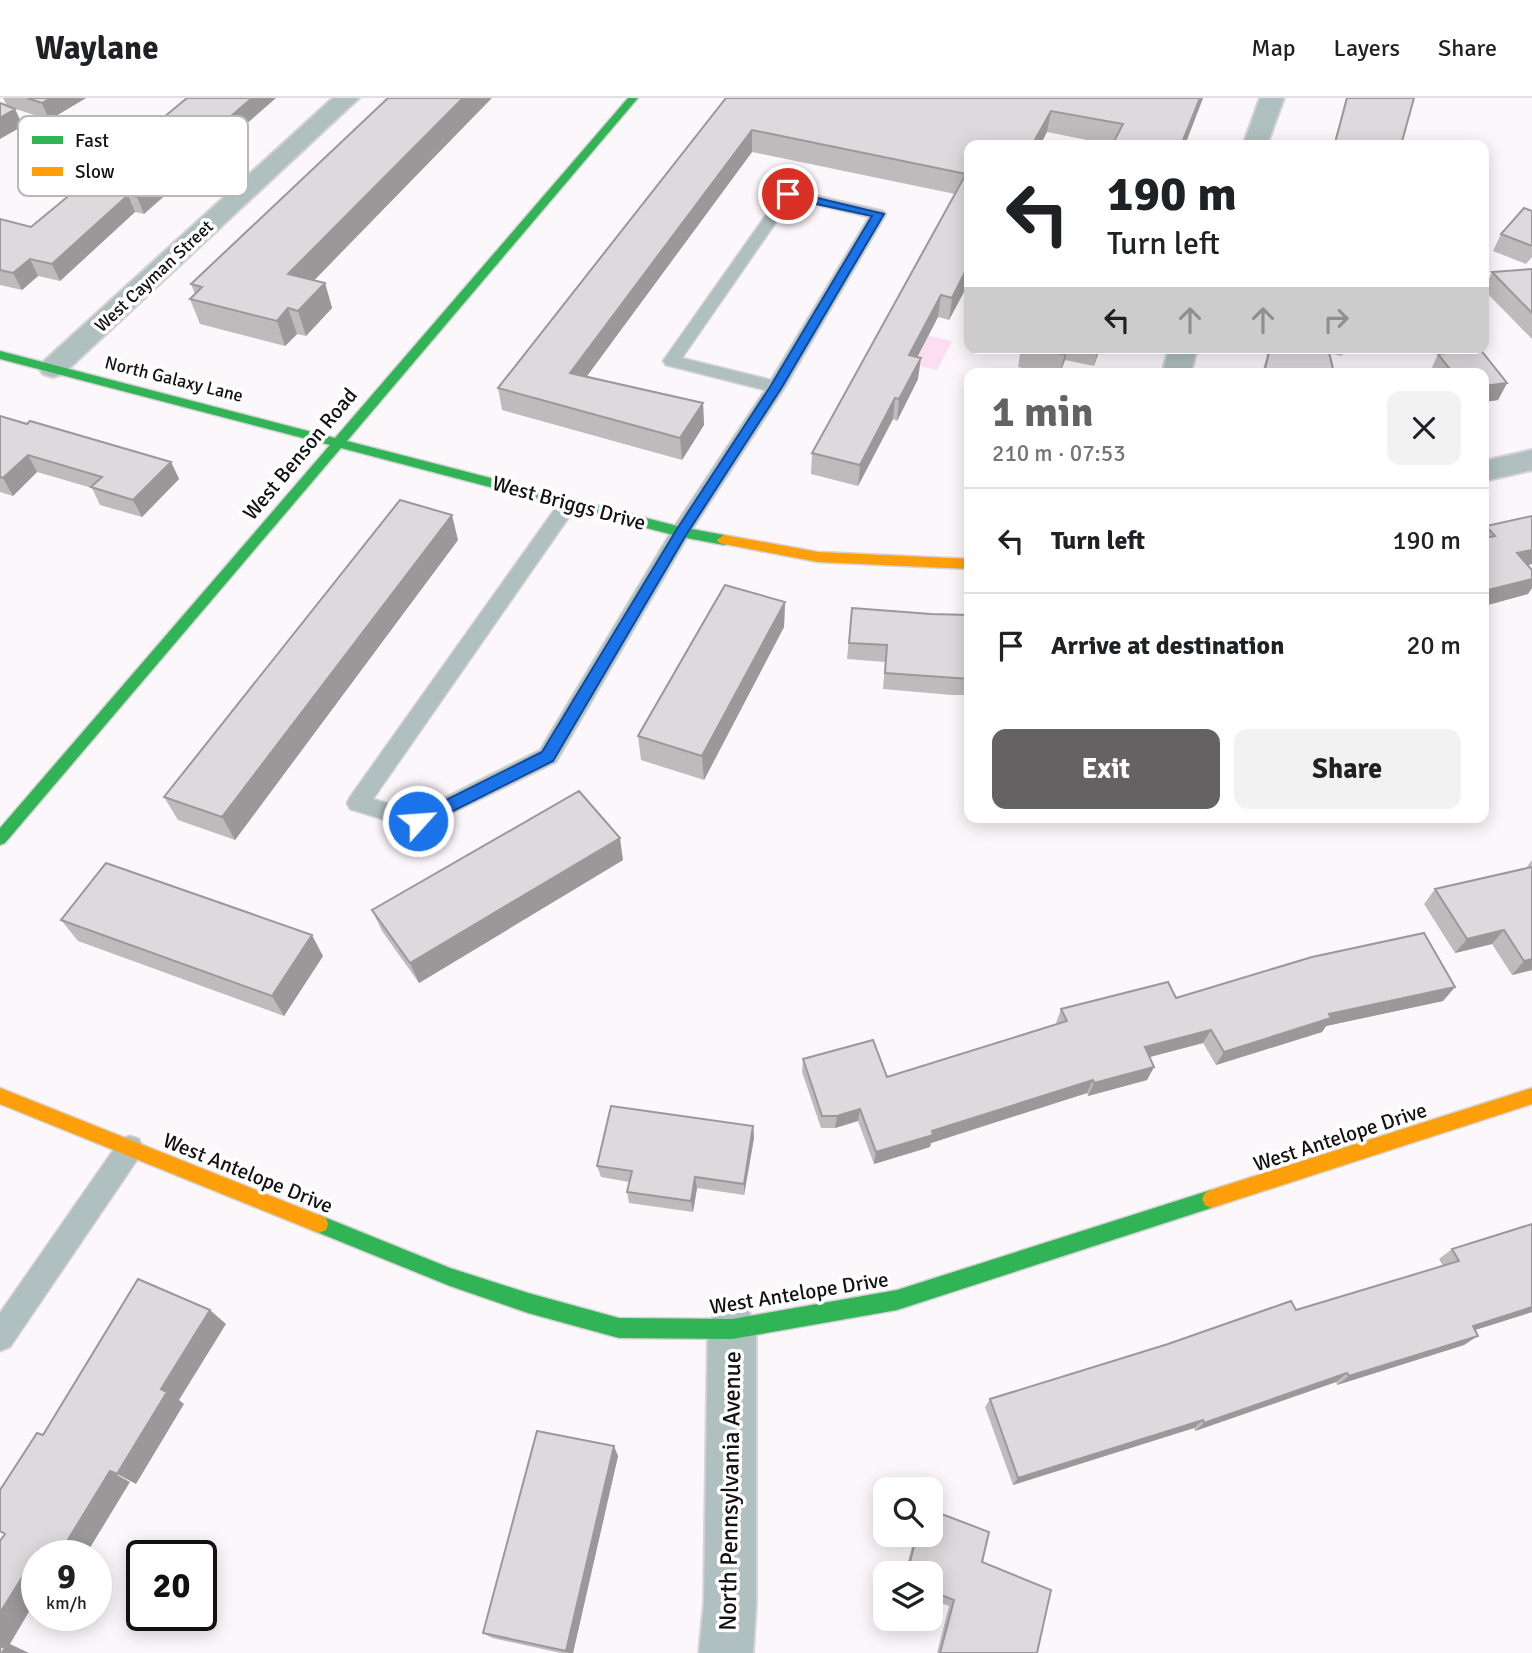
<!DOCTYPE html>
<html lang="en">
<head>
<meta charset="utf-8">
<style>
  body { margin:0; font-family:Signika,sans-serif; background:#f2f2f2; color:#202124; height:100vh; display:flex; flex-direction:column; font-size:26px; white-space:nowrap }
  * { box-sizing:border-box; margin:0 }
  p { font-size:23px; color:#757577 }
  .icon { flex:none; width:38px; height:38px; fill:none; stroke:currentColor; stroke-width:2; stroke-linecap:round; stroke-linejoin:round }
  .map { position:relative; flex:1; overflow:hidden }
  .drawer { position:absolute; left:964px; top:270px; width:525px; height:455px; display:flex; flex-direction:column; background:#fff; border-radius:14px; box-shadow:0 4px 18px #0003 }
  .drawer>* { flex:none }
  .banner { position:absolute; left:964px; top:42px; width:525px; height:214px; border-radius:14px; box-shadow:0 4px 18px #0003; background:#fff; color:#202124; overflow:hidden }
  .controls { position:absolute; left:873px; top:1379px; display:grid; gap:14px }
  .controls a { display:grid; place-items:center; width:70px; height:70px; border-radius:14px; background:#fff; box-shadow:0 4px 18px #0003; font-size:35px }
  .speed { position:absolute; left:21px; top:1442px; display:flex; gap:14px; font-size:35px; font-weight:700; text-align:center }
  .speed>* { display:grid; place-content:center; width:91px; height:91px; border-radius:50%; background:#fff; box-shadow:0 4px 18px #0003; line-height:1 }
  .speed small { font-size:18px; font-weight:400 }
  .speed .limit { border:4px solid #111; border-radius:10px; background:#fff; color:#111 }
  .pin { position:absolute; display:grid; place-items:center; width:60px; height:60px; color:#fff; margin:-30px; border:4px solid #fff; border-radius:50%; box-shadow:0 2px 7px #0007 }
  .me { position:absolute; width:77px; margin:-38px; rotate:64deg; stroke-linejoin:round; filter:drop-shadow(0 0 5px #0008) }
  .turn { display:flex; align-items:center; gap:24px; height:147px; padding:0 28px; font-size:32px }
  .turn .icon { width:91px; height:91px; stroke-width:2.5 }
  .turn b { display:block; font-size:49px; line-height:60px }
  .lanes { display:flex; align-items:center; height:66px; padding:0 28px; background:#0003; justify-content:center; gap:35px; direction:ltr }
  .lanes .off { opacity:.35 }
  .round { display:grid; place-items:center; flex:none; width:74px; height:74px; border-radius:14px; background:#f2f2f2 }
  .summary { display:flex; align-items:center; justify-content:space-between; height:119px; padding:0 28px }
  h1 { font-size:42px; font-weight:700; line-height:52px; color:#656264 }
  .action { display:flex; gap:14px; margin-top:auto; padding:14px 28px }
  .action a { flex:1; height:80px; border-radius:14px; background:#656264; color:#fff; font-size:28px; font-weight:700; line-height:80px; text-align:center }
  .action a+a { background:#f2f2f2; color:#202124 }
  ul { padding:0; list-style:none }
  li { display:flex; align-items:center; gap:21px; height:105px; padding:0 28px; border-top:2px solid #e0e0e0 }
  li div { flex:1 }
  li b { display:block; font-size:26px }
  li em { font-style:normal }
  header { display:flex; align-items:center; gap:42px; box-sizing:border-box; height:98px; padding:0 35px; background:#fff; border-bottom:2px solid #e0e0e0 }
  header strong { font-size:33px }
  nav { display:flex; gap:38px; margin-inline-start:auto; font-size:24px }
  .map>svg:first-child { display:block }
  .green { fill:#fdddf1 }
  .lines { fill:none; stroke-linecap:round; stroke-linejoin:round }
  .lane-casing { stroke:#d6d3d5; stroke-width:3 }
  .street-casing { stroke:#d6d3d5; stroke-width:4 }
  .fast-casing { stroke:#d6d3d5; stroke-width:3 }
  .slow-casing { stroke:#d6d3d5; stroke-width:3 }
  .lane { fill:#b0bfbf; fill-rule:evenodd }
  .street { fill:#b0bfbf; fill-rule:evenodd }
  .fast { fill:#30b455; fill-rule:evenodd }
  .slow { fill:#ff9f0a; fill-rule:evenodd }
  .wall { fill:#bebbbd }
  .shaded-wall { fill:#9b989a }
  .building { fill:#ddd9dc; stroke:#9b989a; stroke-width:2 }
  .route { fill:#1a73e8; stroke:#114b97; stroke-width:2 }
  .labels { text-anchor:middle; dominant-baseline:central; stroke-width:7; stroke-linejoin:round; paint-order:stroke }
  .far-street-label { font-size:18px; fill:#141113; stroke:#fff }
  .street-label { font-size:21px; fill:#141113; stroke:#fff }
  .near-street-label { font-size:24px; fill:#141113; stroke:#fff }
  .key { fill:#fff; stroke:#b8b8b8; stroke-width:2 }
  .key-label { font-size:19px; fill:#141113 }
</style>
</head>
<body>
<header>
<strong>Waylane</strong>
<nav><a>Map</a><a>Layers</a><a>Share</a></nav>
</header>
<div class="map">
<svg width="1532" height="1555" viewBox="0 0 1532 1555">
  <rect width="100%" height="100%" fill="#fcf7fa"/>
  <!-- green -->
  <path class="green" d="M907,233L952,243L937,272L891,261Z"/>
  <g class="lines">
    <!-- lane casing -->
    <g class="lane-casing">
      <path id="lane" d="M788,91L883,113L886,116L785,289L688,438L556,664L418,732L350,711L347,705L350,699L562,401H576L578,405L576,409L373,701L416,714L540,652L674,429L765,292L666,267L663,263L783,93ZM792,101L869,119L771,282L682,260Z
        M130,1038L139,1041L143,1050L139,1059L10,1249L0,1253V1215L121,1041Z"/>
    </g>
    <!-- street casing -->
    <g class="street-casing">
      <path id="street" d="M333,0H359L63,276L53,279L43,276L39,270L43,264Z
        M1260,0H1284L1267,47H1243Z
        M1169,250H1197L1191,275H1162Z
        M1532,352V372L1484,383V363Z
        M732,1207L749,1214L756,1231V1505L753,1555H699L704,1505L708,1231L715,1214Z"/>
    </g>
    <!-- fast casing -->
    <g class="fast-casing">
      <path id="fast" d="M628,0H638L347,343L681,429L724,437L731,442L729,445L724,447L681,439L341,350L5,745L0,747V730L330,347L0,261V253L335,340Z
        M1211,1092L1217,1095L1220,1101L1217,1107L1211,1110L897,1212L732,1241L619,1240L528,1215L450,1188L312,1132L310,1126L312,1120L319,1117L450,1170L528,1195L619,1220L732,1221L897,1192Z"/>
    </g>
    <!-- slow casing -->
    <g class="slow-casing">
      <path id="slow" d="M724,437L818,454L970,461V471L818,464L719,445L717,442Z
        M0,990L326,1120L328,1126L326,1132L319,1135L0,1006Z
        M1532,990V1006L1211,1110L1205,1107L1202,1101L1205,1095L1211,1092Z"/>
    </g>
    <!-- lane -->
    <use href="#lane" class="lane"/>
    <!-- street -->
    <use href="#street" class="street"/>
    <!-- fast -->
    <use href="#fast" class="fast"/>
    <!-- slow -->
    <use href="#slow" class="slow"/>
  </g>
  <!-- wall -->
  <path class="wall" d="M3,0H86L49,22L7,8Z
    M187,0L144,116L135,114L60,183L38,178L22,192L0,187V121L31,129Z
    M726,0H1203L1185,47H1112L1047,34L1040,47H970V192L969,193L965,192L949,222L938,219L917,259L918,281L897,323L893,321L858,388L811,376L812,355L955,96L752,54L587,278L703,305L704,327L682,362L502,312L498,290Z
    M1346,0H1414L1401,47H1330L1334,45Z
    M1532,113V159L1526,166L1493,153L1501,136Z
    M1532,171V241L1484,192L1492,174Z
    M315,182L325,185L332,210L306,238L297,236L285,248L200,226L190,201L195,196L191,186Z
    M1021,250H1100L1094,268L1065,262L1060,275H1045L1018,269Z
    M1269,250H1345L1342,258L1329,255L1334,275H1262Z
    M1480,251L1507,285L1498,302L1484,304V275H1431L1430,274L1438,256Z
    M0,318L171,364L179,381L142,419L100,407L92,390L37,374L13,398L0,394Z
    M1532,418V466L1528,467V496L1484,508V432L1486,428Z
    M458,442L235,742L178,722L164,699Z
    M785,504L784,529L704,682L641,662L638,638Z
    M852,510L931,516L970,517V597H952L883,591L885,564L847,561Z
    M623,762L419,885L382,833L372,812Z
    M1532,762V872L1512,877L1492,846L1455,855L1424,806L1435,791L1526,770Z
    M61,822L323,858L284,918L78,843Z
    M1455,889L1443,903L1326,928L1322,934L1216,967L1203,945L1150,959L1154,969L1147,982L1088,998L1087,995L931,1045L930,1049L874,1066L858,1023L835,1030H821L802,974L803,961L887,979L1057,926L1056,925L1061,911L1176,900Z
    M753,1028L754,1040L744,1097L697,1090L693,1114L629,1105L627,1094L629,1084L601,1079L597,1068Z
    M1532,1126V1214L1475,1232L1464,1247L1337,1287L1336,1284L1195,1333L1194,1330L1013,1387L985,1309L990,1301L1296,1212L1443,1168L1439,1161L1452,1151Z
    M618,1358L573,1555H561L492,1540L483,1535Z
    M915,1437H931L982,1464L1037,1555H937L949,1508L931,1501V1475H905Z"/>
  <!-- shaded-wall -->
  <path class="shaded-wall" d="M51,0H86L49,22L42,5Z
    M252,0H276L144,116L137,99Z
    M463,0H492L296,201L288,176Z
    M1200,0H1203L1185,47H1181Z
    M15,11L23,28L0,41V20Z
    M1051,13L1047,34L1040,47H1032Z
    M752,32V54L573,297L570,275Z
    M128,97L135,114L60,183L52,166Z
    M30,161L38,178L22,192L13,175Z
    M967,170L965,192L949,222L952,200Z
    M325,185L332,210L306,238L298,213Z
    M941,197L938,219L907,279L909,257Z
    M288,210L297,236L285,248L277,223Z
    M1066,250H1067L1065,262L1060,275Z
    M1098,250H1100L1094,268Z
    M921,260L918,281L897,323L899,301Z
    M1507,285L1498,302L1484,304V288Z
    M895,300L893,321L858,388L860,367Z
    M703,305L704,327L682,362L680,340Z
    M28,357L37,374L13,398L3,380Z
    M171,364L179,381L142,419L133,402Z
    M452,417L458,442L235,742L222,719Z
    M1532,452V466L1507,472L1517,455Z
    M1532,481V490L1528,496L1484,508V493Z
    M785,504L784,529L704,682L702,658Z
    M620,740L623,762L419,885L410,865Z
    M1504,832L1492,846L1455,855L1467,841Z
    M312,837L323,858L284,918L272,898Z
    M1532,861V872L1512,877L1524,863Z
    M1455,889L1443,903L1326,928L1322,934L1216,967L1224,954L1329,916Z
    M1211,932L1203,945L1138,962L1145,949Z
    M1154,969L1147,982L1088,998L1094,985Z
    M1093,982L1087,995L931,1045L930,1049L874,1066L876,1054L932,1033Z
    M860,1011L858,1023L835,1030L837,1018Z
    M753,1028L754,1040L744,1097V1086Z
    M695,1079L697,1090L693,1114L691,1103Z
    M1532,1209V1214L1459,1237L1473,1228Z
    M210,1212L226,1226L179,1302L184,1306L136,1386L117,1376L161,1291Z
    M1478,1238L1464,1247L1337,1287L1349,1278Z
    M1347,1275L1336,1284L1195,1333L1204,1325Z
    M1203,1322L1194,1330L1013,1387L1018,1380Z
    M614,1348L618,1358L573,1555H569L566,1553Z
    M110,1373L130,1384L85,1458H58Z
    M39,1452L55,1458H37V1500L10,1546L29,1555H2L0,1548V1515Z"/>
  <!-- building -->
  <path class="building" d="M27,0H51L42,5Z
    M187,0H252L137,99L128,97L52,166L30,161L13,175L0,172V121L31,129Z
    M388,0H463L288,176L325,185L298,213L288,210L277,223L190,201L202,189L191,186Z
    M726,0H1200L1181,47H1112L1123,26L1051,13L1032,47H970V171L967,170L952,200L941,197L909,257L921,260L899,301L895,300L860,367L812,355L966,76L752,32L570,275L703,305L680,340L498,290Z
    M1347,0H1414L1401,47H1330L1331,44L1335,45Z
    M0,5L15,11L0,20Z
    M1524,110L1532,113V148L1501,136Z
    M1532,171V215L1492,174Z
    M1037,250H1066L1064,256Z
    M1270,250H1328L1334,275H1264Z
    M1480,251L1507,285L1484,288V275H1453L1438,256Z
    M0,318L27,326L30,323L171,364L133,402L91,389L102,379L28,357L3,380L0,379Z
    M400,402L452,417L222,719L164,699Z
    M1532,418V452L1517,455L1532,472V481L1484,493V440L1495,438L1486,428Z
    M725,487L785,504L702,658L638,638Z
    M852,510L931,516L970,517V581L885,575L887,547L849,545Z
    M579,693L620,740L410,865L372,812Z
    M106,765L312,837L272,898L61,822Z
    M1532,769V861L1524,863L1504,832L1467,841L1435,791Z
    M1424,835L1455,889L1329,916L1331,920L1224,954L1211,932L1145,949L1154,969L1094,985L1093,982L932,1033L933,1037L876,1054L860,1011L837,1018H822L803,961L873,942L887,979L1067,923L1061,911L1168,884L1176,900L1312,859Z
    M611,1008L753,1028L744,1086L695,1079L691,1103L627,1094L632,1073L597,1068Z
    M1532,1126V1209L1473,1228L1478,1238L1349,1278L1347,1275L1204,1325L1203,1322L1018,1380L990,1301L1168,1246L1291,1203L1296,1212L1459,1163L1452,1151Z
    M138,1181L210,1212L161,1291L167,1294L117,1376L110,1373L58,1458H51L39,1452L0,1515V1443L5,1436L0,1433V1392L37,1335L43,1337Z
    M537,1333L614,1348L566,1553L483,1535Z
    M931,1412L989,1434L982,1464L1051,1492L1037,1555H940L954,1502L931,1493V1475H907L917,1437H931Z
    M0,1548L5,1550L2,1555H0Z"/>
  <!-- route -->
  <path class="route" d="M788,93L884,116L782,289L686,437L553,663L423,728H412L410,723L412,719L542,654L677,431L770,289L872,118L784,99L782,96Z"/>
  <g class="labels">
    <!-- far-street labels -->
    <g class="far-street-label">
      <text transform="translate(154 178) rotate(-43)">West Cayman Street</text>
      <text transform="translate(174 281) rotate(14)">North Galaxy Lane</text>
    </g>
    <!-- street labels -->
    <g class="street-label">
      <text transform="translate(300 356) rotate(-50)">West Benson Road</text>
      <text transform="translate(569 405) rotate(15)">West Briggs Drive</text>
      <text transform="translate(1340 1039) rotate(-18)">West Antelope Drive</text>
      <text transform="translate(248 1075) rotate(22)">West Antelope Drive</text>
      <text transform="translate(799 1195) rotate(-9)">West Antelope Drive</text>
    </g>
    <!-- near-street labels -->
    <g class="near-street-label">
      <text transform="translate(730 1393) rotate(-89)">North Pennsylvania Avenue</text>
    </g>
  </g>
  <!-- legend -->
  <rect x="18" y="18" width="230" height="80" rx="10" class="key"/>
  <rect x="32" y="38" width="31" height="8" fill="#30b455"/>
  <rect x="32" y="69" width="31" height="9" fill="#ff9f0a"/>
  <g class="key-label">
    <text x="75" y="49">Fast</text>
    <text x="75" y="80">Slow</text>
  </g>
</svg>
<div class="controls">
<a><svg class="icon" aria-label="search" viewBox="0 0 24 24"><circle cx="10" cy="10" r="6"/><path d="M15 15l6 6"/></svg></a>
<a><svg class="icon" aria-label="layers" viewBox="0 0 24 24"><path d="M12 4l9 5-9 5-9-5zM3 14l9 5 9-5"/></svg></a>
</div>
<div class="speed"><div>9<small>km/h</small></div><div class="limit">20</div></div>
<div class="pin" style="left:788px;top:96px;background:#d93025"><svg class="icon" aria-label="arrive" viewBox="0 0 24 24"><path d="M6 21V4h12l-3 4 3 4H6"/></svg></div>
<svg class="me" style="left:418px;top:723px" viewBox="-20 -20 40 40"><circle r="17" fill="#1a73e8" stroke="#fff" stroke-width="3"/><path d="M0-11L8 9 0 5-8 9z" fill="#fff"/></svg>
<div class="banner">
<div class="turn"><svg class="icon" aria-label="left" viewBox="0 0 24 24"><path d="M17 20v-9H6M10 6l-5 5 5 5"/></svg><div><b>190 m</b>Turn left</div></div>
<div class="lanes"><svg class="icon" aria-label="left" viewBox="0 0 24 24"><path d="M17 20v-9H6M10 6l-5 5 5 5"/></svg><svg class="icon off" aria-label="ahead" viewBox="0 0 24 24"><path d="M12 20V5M6 11l6-6 6 6"/></svg><svg class="icon off" aria-label="ahead" viewBox="0 0 24 24"><path d="M12 20V5M6 11l6-6 6 6"/></svg><svg class="icon off" aria-label="right" viewBox="0 0 24 24"><path d="M7 20v-9h11M14 6l5 5-5 5"/></svg></div>
</div>
<section class="drawer">
<div class="summary"><div><h1>1 min</h1><p>210 m · 07:53</p></div><a class="round"><svg class="icon" aria-label="close" viewBox="0 0 24 24"><path d="M6 6l12 12M18 6L6 18"/></svg></a></div>
<ul>
<li><svg class="icon" aria-label="left" viewBox="0 0 24 24"><path d="M17 20v-9H6M10 6l-5 5 5 5"/></svg><div><b>Turn left</b></div><em>190 m</em></li>
<li><svg class="icon" aria-label="arrive" viewBox="0 0 24 24"><path d="M6 21V4h12l-3 4 3 4H6"/></svg><div><b>Arrive at destination</b></div><em>20 m</em></li>
</ul>
<div class="action"><a>Exit</a><a>Share</a></div>
</section>
</div>
</body>
</html>
